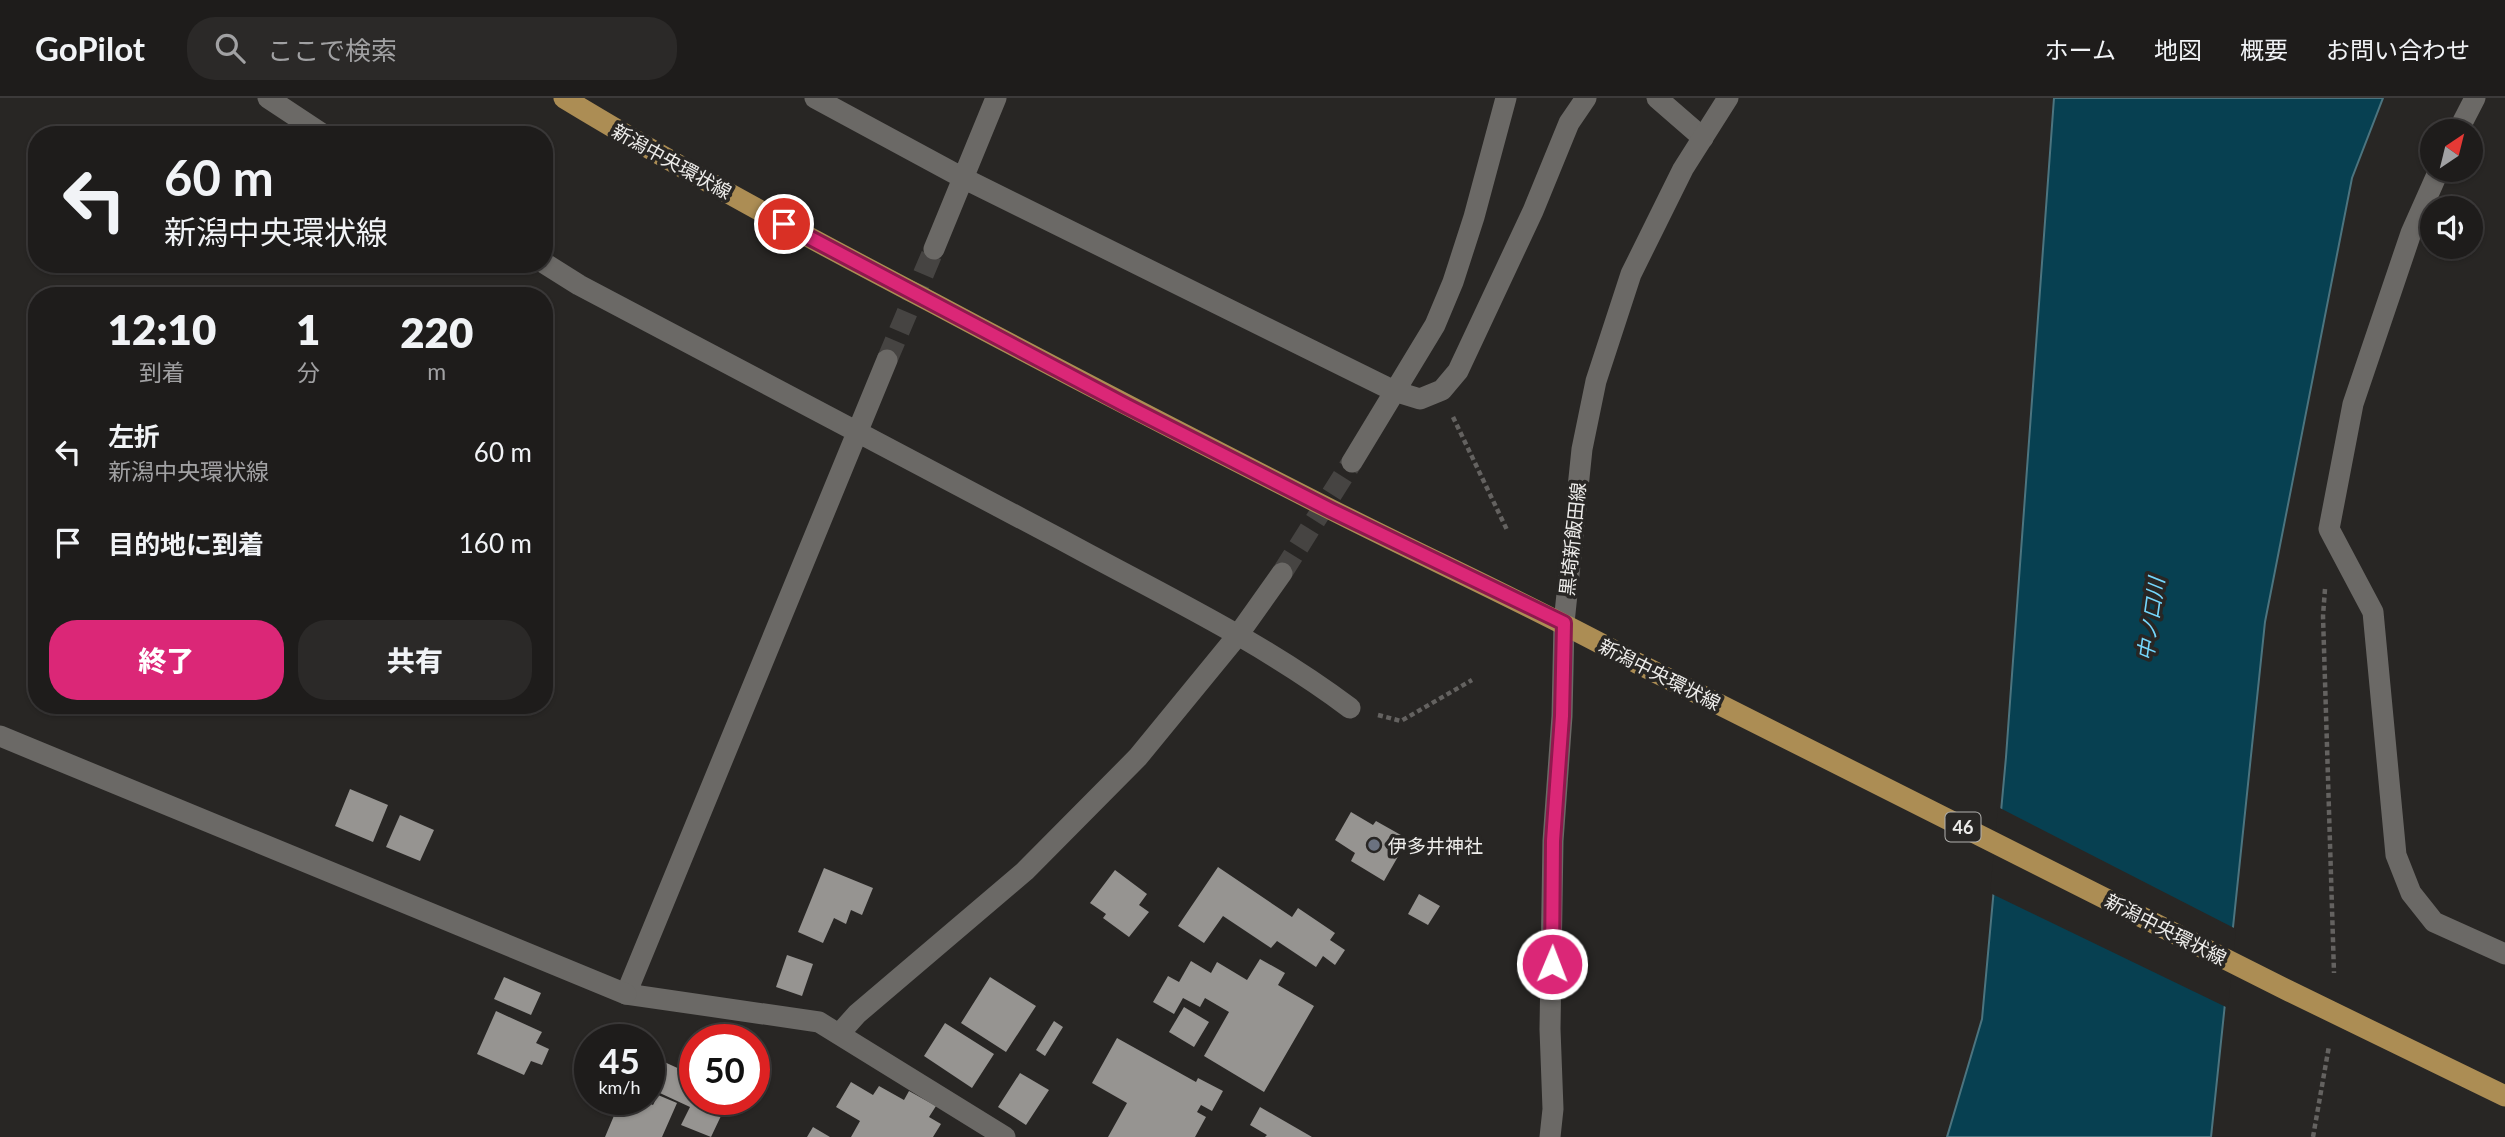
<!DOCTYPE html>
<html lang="ja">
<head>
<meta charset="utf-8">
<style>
  body { margin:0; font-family:Lato,"Noto Sans JP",sans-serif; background:#2b2928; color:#f1f3f6; height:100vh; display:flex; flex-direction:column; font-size:26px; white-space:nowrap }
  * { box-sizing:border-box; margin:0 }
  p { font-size:23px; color:#a1a1a3 }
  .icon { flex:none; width:38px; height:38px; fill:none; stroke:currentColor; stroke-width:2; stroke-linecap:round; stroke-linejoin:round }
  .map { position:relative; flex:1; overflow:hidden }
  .drawer { position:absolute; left:28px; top:189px; width:525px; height:427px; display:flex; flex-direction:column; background:#1e1c1b; border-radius:28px; box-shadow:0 2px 5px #0004,0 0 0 2px #3c3a3a }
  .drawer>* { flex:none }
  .hud { position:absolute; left:28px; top:28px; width:525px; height:147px; border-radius:28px; box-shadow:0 2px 5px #0004,0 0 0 2px #3c3a3a; background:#1e1c1b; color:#f1f3f6; overflow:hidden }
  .needle { width:46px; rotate:35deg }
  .tools { position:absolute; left:2420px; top:21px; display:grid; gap:14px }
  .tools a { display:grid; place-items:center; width:63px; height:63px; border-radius:50%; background:#1e1c1b; box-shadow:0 2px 5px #0004,0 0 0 2px #3c3a3a; font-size:35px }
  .speed { position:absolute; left:574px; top:926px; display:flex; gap:14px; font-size:35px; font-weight:700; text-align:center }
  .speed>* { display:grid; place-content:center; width:91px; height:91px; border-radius:50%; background:#1e1c1b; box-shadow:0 2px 5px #0004,0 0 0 2px #3c3a3a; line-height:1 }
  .speed small { font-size:18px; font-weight:400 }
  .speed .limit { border:10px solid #d22; background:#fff; color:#111 }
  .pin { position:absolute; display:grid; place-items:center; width:60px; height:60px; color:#fff; margin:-30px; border:4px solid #fff; border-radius:50%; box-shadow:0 2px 7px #0007 }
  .me { position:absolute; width:77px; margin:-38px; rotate:1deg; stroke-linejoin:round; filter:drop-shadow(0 0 5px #0008) }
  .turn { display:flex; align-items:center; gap:24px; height:147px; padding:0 21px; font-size:32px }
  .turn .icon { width:91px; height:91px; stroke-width:2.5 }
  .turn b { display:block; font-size:49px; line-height:60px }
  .eta { display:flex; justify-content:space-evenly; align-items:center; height:119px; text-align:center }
  .eta b { font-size:42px; font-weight:800; line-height:49px }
  .primary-button { display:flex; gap:14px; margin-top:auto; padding:14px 21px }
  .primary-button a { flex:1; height:80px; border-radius:28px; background:#db2777; color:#fff; font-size:28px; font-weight:800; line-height:80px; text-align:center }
  .primary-button a+a { background:#2b2928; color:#f1f3f6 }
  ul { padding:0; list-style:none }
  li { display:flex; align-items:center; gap:21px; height:91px; padding:0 21px }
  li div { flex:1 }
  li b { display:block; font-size:26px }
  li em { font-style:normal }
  header { display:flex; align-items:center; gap:42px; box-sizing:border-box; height:98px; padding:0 35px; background:#1e1c1b; border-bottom:2px solid #3c3a3a }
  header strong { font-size:33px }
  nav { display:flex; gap:38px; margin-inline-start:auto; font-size:24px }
  .search { width:490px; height:63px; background:#2b2928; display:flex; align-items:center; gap:18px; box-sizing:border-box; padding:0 24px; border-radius:28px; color:#a1a1a3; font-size:26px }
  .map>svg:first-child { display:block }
  .water { fill:#074051; stroke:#4c747f; stroke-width:2 }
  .pier { fill:#282624 }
  .building { fill:#969491 }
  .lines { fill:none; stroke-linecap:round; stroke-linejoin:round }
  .street-tunnel { stroke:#464442; stroke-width:21; stroke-dasharray:21 10; stroke-linecap:butt }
  .path { stroke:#646260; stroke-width:4.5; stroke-dasharray:5 3.5; stroke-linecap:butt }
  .lane { stroke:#6b6966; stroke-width:21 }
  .street { stroke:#6b6966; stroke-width:21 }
  .secondary { stroke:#6b6966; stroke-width:21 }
  .primary { stroke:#ac8d54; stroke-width:21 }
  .route-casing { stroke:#8e194d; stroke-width:18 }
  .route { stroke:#db2777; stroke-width:12 }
  .worship-dot { fill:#6b7280; stroke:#282624; stroke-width:2.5 }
  .labels { text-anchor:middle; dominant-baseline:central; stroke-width:7; stroke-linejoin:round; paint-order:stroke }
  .shield { fill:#282624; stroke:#b2b1af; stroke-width:2 }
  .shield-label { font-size:18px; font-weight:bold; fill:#edecea }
  .street-label { font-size:19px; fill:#edecea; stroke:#282624 }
  .poi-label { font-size:19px; fill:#edecea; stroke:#282624; text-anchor:start }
  .water-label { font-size:21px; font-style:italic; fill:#75d7fc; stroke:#282624 }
</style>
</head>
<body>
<header>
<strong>GoPilot</strong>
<div class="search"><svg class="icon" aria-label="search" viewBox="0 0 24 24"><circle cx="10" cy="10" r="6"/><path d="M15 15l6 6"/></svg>ここで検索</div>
<nav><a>ホーム</a><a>地図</a><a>概要</a><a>お問い合わせ</a></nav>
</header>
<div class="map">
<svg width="2505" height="1039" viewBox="0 0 2505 1039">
  <rect width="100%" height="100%" fill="#282624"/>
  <!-- water -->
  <path class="water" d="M2054,0H2383L2352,80L2265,524L2211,1039H1947L1982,921L2006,659Z"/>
  <!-- pier -->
  <path class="pier" d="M1998,709L2236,831L2228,910L1990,795Z"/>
  <!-- building -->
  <path class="building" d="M350,691L388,707L373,744L335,728Z
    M1351,714L1373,727L1376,723L1408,741L1384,783L1351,763L1355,755L1335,742Z
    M400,717L434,732L420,763L386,749Z
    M1218,769L1292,819L1298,810L1335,835L1330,842L1345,852L1335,867L1323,858L1316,869L1277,843L1271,850L1223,818L1204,845L1178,828Z
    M824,770L873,790L862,817L851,812L846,826L834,820L823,845L798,834Z
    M1115,772L1147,796L1139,807L1149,814L1129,839L1103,820L1106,816L1090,805Z
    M1419,796L1440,808L1428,827L1408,816Z
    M787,857L813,866L802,898L776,889Z
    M1260,861L1285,875L1278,887L1314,908L1264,994L1204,958L1229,914L1205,900L1200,909L1183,900L1174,916L1153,904L1168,878L1179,884L1191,863L1211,875L1217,864L1247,882Z
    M504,879L541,895L531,917L494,901Z
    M990,879L1036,908L1006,954L961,925Z
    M1184,909L1209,924L1194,949L1169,934Z
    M496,913L542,934L536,945L549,951L542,967L531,963L524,977L477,956Z
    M1054,923L1063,929L1045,958L1036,952Z
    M945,925L994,956L972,990L924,958Z
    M1117,940L1196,984L1198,980L1223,993L1212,1013L1201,1007L1197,1014L1206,1019L1195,1039H1108L1127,1005L1092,985Z
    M649,957L695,978V1001H729L711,1039L681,1027L690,1009L649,990Z
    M1020,975L1049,992L1026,1027L998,1009Z
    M851,984L873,997L879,988L904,1002L909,993L936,1008L929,1019L941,1026L933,1039H851L860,1023L836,1009Z
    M658,997L677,1005L662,1039H605L621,1001H641L653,1007Z
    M1260,1009L1312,1039H1265L1267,1037L1250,1027Z
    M813,1029L830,1039H807Z"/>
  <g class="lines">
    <!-- street-tunnel -->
    <path class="street-tunnel" d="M887,262L934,151
      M1282,475L1352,364"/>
    <!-- path -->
    <path class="path" d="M1453,319L1508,434
      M2325,491L2323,518L2334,875
      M1378,617L1401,623L1472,582
      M2313,1039L2329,948"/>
    <!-- lane -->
    <path class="lane" d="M2458,33L2475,0
      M2439,72L2411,135L2353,306L2329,431L2373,514L2396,757L2411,795L2434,824L2505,856"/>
    <!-- street -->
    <path class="street" d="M268,0L324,37
      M815,0L963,80L1394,293L1420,301L1442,292L1458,273L1533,113L1569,25L1586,0
      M1657,0L1703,40
      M934,151L996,0
      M544,165L579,187C741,271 902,356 1062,442C1159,495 1261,543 1350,610
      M887,262L626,896L819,924L1005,1039
      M1352,364L1435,227L1453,184L1474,119L1506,0
      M840,935L857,916L1025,773L1138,659L1238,537L1282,475"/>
    <!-- secondary -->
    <path class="secondary" d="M0,638L626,896
      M1550,1039L1553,1011L1550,931L1553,743L1562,618L1564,525L1582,351L1596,283L1631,176L1683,71L1728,0"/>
    <!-- primary -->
    <path class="primary" d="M564,0C686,74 811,141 937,207C1066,276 1196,343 1326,409C1430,462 1535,509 1637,565L2289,893L2505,998"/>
  </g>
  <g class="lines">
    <!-- route casing -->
    <g class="route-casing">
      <path id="route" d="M784,126L1127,308L1331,412L1564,525L1562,618L1553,743L1552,866"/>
    </g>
    <!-- route -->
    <use href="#route" class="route"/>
  </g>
  <!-- markers -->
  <circle class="worship-dot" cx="1374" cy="747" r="7"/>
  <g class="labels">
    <!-- shield labels -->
    <rect class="shield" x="1945.5" y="714.5" width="35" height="29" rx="5"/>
    <g class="shield-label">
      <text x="1963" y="729">46</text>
    </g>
    <!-- street labels -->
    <g class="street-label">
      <text transform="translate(672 63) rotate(29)">新潟中央環状線</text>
      <text transform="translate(1572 441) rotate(-84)">黒埼新飯田線</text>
      <text transform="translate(1660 576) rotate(27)">新潟中央環状線</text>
      <text transform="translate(2166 831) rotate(27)">新潟中央環状線</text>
    </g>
    <!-- poi labels -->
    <g class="poi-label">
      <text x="1388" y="747">伊多井神社</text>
    </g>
    <!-- water labels -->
    <g class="water-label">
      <text transform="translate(2150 521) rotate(-82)">中ノ口川</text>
    </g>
  </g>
</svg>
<div class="tools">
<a><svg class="needle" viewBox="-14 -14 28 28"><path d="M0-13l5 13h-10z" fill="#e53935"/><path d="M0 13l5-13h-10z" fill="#a1a1a3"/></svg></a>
<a><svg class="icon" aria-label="sound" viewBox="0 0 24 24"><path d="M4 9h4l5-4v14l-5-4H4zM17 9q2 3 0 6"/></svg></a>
</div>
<div class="speed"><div>45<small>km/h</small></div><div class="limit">50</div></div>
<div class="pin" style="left:784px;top:126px;background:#d93025"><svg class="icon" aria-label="arrive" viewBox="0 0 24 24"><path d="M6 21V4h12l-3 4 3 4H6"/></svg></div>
<svg class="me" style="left:1552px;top:866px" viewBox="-20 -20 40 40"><circle r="17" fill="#db2777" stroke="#fff" stroke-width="3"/><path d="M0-11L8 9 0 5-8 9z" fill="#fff"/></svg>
<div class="hud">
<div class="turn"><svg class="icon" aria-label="left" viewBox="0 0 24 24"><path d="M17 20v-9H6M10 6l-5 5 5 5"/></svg><div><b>60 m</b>新潟中央環状線</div></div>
</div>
<section class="drawer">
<div class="eta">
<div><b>12:10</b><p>到着</p></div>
<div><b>1</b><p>分</p></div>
<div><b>220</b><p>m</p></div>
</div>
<ul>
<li><svg class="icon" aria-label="left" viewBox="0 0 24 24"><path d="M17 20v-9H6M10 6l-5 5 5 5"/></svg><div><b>左折</b><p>新潟中央環状線</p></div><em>60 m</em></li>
<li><svg class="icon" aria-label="arrive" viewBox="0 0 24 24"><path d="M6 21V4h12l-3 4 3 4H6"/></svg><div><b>目的地に到着</b></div><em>160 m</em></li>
</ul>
<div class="primary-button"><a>終了</a><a>共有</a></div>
</section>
</div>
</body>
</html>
